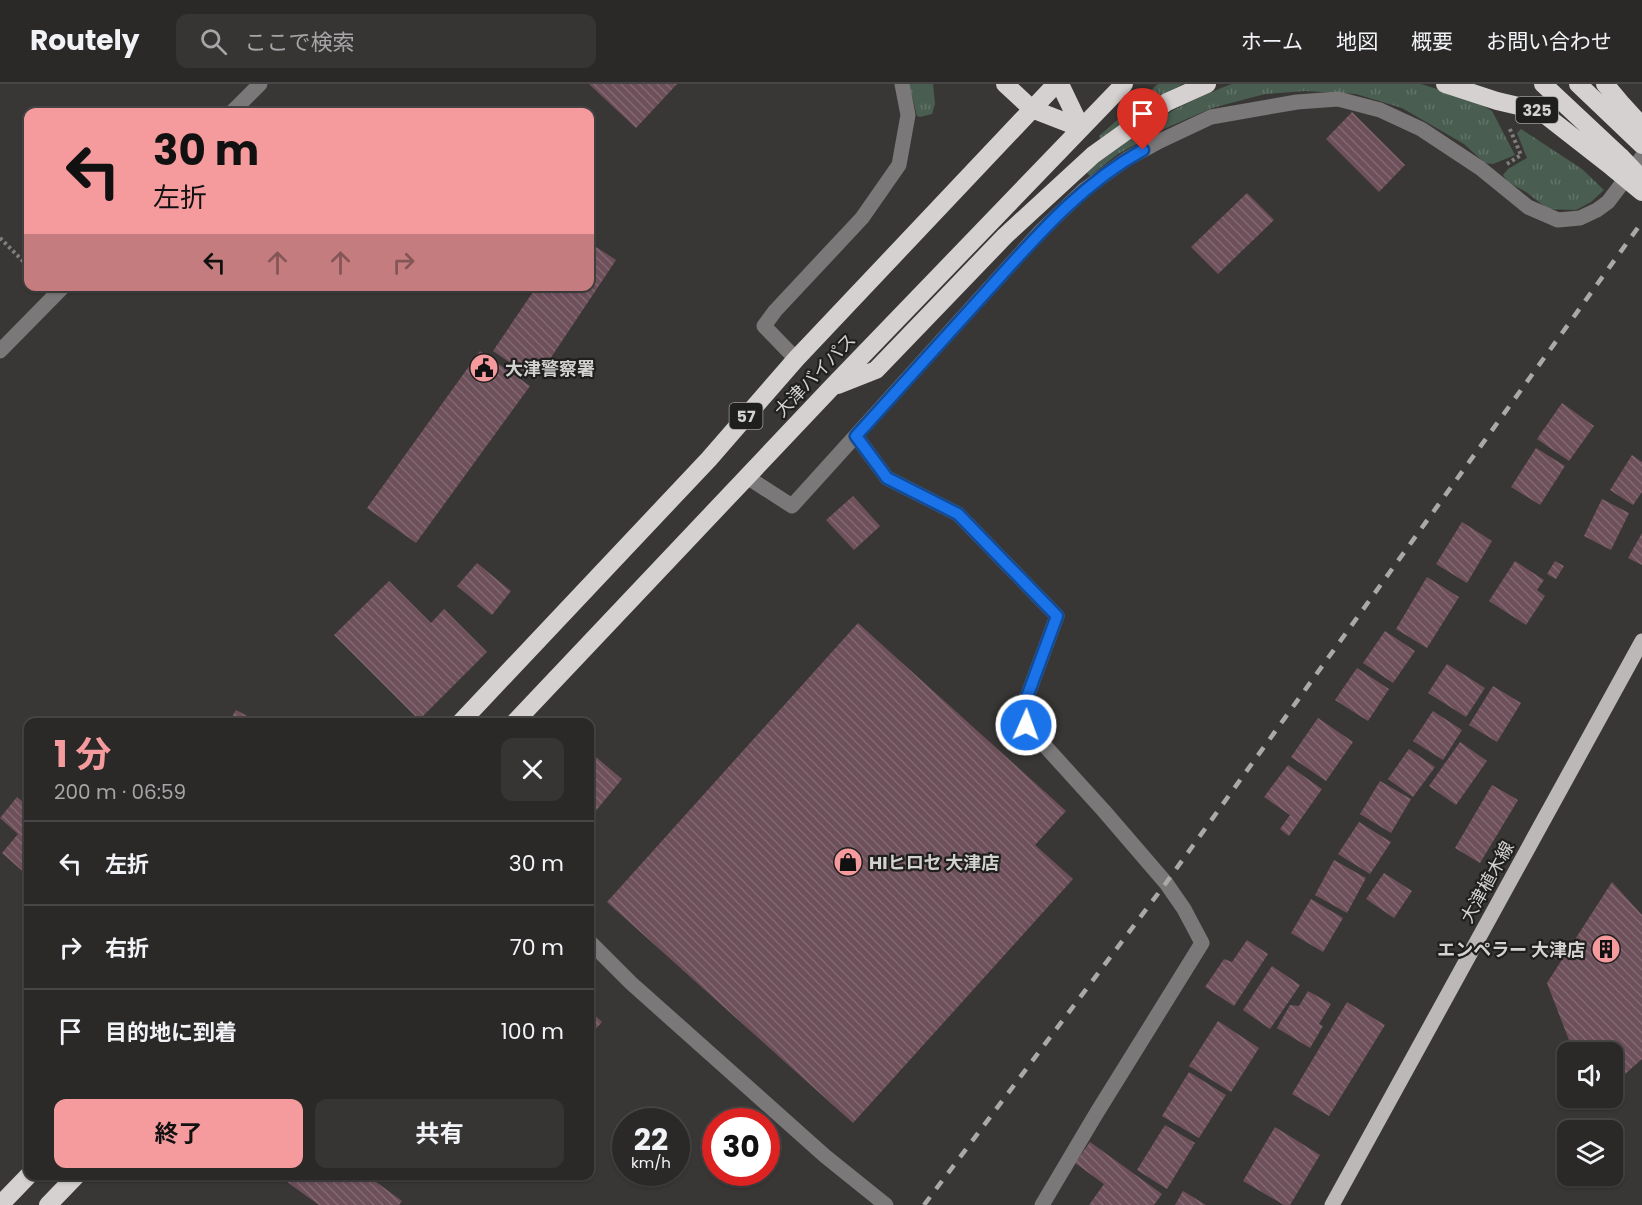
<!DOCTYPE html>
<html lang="ja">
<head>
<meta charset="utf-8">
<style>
  body { margin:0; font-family:Poppins,"Noto Sans JP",sans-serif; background:#373534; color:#f1f3f6; height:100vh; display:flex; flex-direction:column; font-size:22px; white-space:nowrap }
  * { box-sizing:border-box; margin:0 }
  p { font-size:20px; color:#a6a6a8 }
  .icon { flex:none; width:33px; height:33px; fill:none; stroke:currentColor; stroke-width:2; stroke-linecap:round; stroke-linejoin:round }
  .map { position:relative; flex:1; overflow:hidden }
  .sheet { position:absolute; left:24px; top:634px; width:570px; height:462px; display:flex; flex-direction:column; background:#2b2928; border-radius:12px; box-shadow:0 2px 4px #0004,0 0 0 2px #474545 }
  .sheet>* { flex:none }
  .hud { position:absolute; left:24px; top:24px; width:570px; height:183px; border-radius:12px; box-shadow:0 2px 4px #0004,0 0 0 2px #474545; background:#f59b9e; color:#111; overflow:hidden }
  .controls { position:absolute; left:1557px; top:958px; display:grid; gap:12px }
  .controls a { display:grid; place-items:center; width:66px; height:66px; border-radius:12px; background:#2b2928; box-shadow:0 2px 4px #0004,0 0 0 2px #474545; font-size:30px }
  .speed { position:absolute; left:612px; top:1024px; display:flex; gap:12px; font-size:30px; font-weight:700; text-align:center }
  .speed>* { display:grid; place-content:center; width:78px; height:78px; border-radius:50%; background:#2b2928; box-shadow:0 2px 4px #0004,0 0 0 2px #474545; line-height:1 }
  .speed small { font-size:15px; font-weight:400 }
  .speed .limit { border:9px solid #d22; background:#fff; color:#111 }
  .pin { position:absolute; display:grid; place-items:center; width:51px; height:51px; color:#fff; margin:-62px -26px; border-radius:50% 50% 50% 0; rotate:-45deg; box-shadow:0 0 6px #0007 }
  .pin .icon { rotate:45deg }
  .me { position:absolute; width:66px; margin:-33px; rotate:2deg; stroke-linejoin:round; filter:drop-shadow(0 0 4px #0008) }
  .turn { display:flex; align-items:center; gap:21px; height:126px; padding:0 30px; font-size:27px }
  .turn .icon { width:78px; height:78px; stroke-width:2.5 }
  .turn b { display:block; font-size:42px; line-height:51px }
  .lanes { display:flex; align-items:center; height:57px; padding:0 30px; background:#0003; justify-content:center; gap:30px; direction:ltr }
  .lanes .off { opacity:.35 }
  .round { display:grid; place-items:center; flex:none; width:63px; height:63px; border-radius:12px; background:#373534 }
  .headline { display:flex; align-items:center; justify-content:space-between; height:102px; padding:0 30px }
  h1 { font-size:36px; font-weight:700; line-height:45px; color:#f59b9e }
  .button { display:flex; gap:12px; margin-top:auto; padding:12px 30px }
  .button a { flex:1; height:69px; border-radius:12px; background:#f59b9e; color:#111; font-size:24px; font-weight:700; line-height:69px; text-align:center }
  .button a+a { background:#373534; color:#f1f3f6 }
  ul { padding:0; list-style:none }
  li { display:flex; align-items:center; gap:18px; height:84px; padding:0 30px; border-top:2px solid #474545 }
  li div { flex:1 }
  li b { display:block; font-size:22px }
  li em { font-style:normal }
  header { display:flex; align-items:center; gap:36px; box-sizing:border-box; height:84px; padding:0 30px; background:#2b2928; border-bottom:2px solid #474545 }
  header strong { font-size:28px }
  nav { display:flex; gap:33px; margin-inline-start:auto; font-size:21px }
  .search { width:420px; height:54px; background:#373534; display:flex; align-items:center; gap:15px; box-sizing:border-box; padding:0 21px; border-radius:12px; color:#a6a6a8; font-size:22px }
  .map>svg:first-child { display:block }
  .grass { fill:url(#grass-tufts) }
  .building { fill:url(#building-back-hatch) }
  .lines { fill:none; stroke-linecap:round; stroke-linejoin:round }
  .path { stroke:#7f7e7c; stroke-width:4; stroke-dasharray:3 3; stroke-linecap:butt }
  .minor { stroke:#7a7878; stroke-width:15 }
  .major { stroke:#bcb8b8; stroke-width:15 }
  .highway { stroke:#d6d1d1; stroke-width:18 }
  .rail { stroke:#aaa9a7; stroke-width:4.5; stroke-dasharray:10 10; stroke-linecap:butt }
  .highway-bridge { stroke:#d6d1d1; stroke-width:18 }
  .route-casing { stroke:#114b97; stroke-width:15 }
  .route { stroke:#1a73e8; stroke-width:10 }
  .labels { text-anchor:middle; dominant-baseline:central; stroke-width:4.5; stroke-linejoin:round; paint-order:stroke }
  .shield { fill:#1f1f1e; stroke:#9d9c9b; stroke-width:1.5 }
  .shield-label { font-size:16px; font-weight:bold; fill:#d3d2d0 }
  .poi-label { font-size:18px; font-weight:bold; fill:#d3d2d0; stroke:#1f1f1e; text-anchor:start }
  .street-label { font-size:18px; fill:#d3d2d0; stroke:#1f1f1e }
</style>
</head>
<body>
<header>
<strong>Routely</strong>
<div class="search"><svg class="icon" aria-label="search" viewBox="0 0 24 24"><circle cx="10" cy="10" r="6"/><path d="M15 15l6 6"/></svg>ここで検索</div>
<nav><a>ホーム</a><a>地図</a><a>概要</a><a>お問い合わせ</a></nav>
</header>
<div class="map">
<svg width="1642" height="1121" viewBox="0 0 1642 1121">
  <defs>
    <pattern id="grass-tufts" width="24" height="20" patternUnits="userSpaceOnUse" patternTransform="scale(1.5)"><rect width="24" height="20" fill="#495e51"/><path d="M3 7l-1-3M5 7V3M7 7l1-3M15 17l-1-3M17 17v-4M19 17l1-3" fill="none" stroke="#627469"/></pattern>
    <pattern id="building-back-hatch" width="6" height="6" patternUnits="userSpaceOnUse" patternTransform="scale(1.5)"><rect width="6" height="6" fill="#6e505b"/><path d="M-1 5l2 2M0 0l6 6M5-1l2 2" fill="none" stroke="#826872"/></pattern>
  </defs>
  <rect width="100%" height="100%" fill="#393735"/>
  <!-- grass -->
  <path class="grass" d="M909,0H933L935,20L932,30L920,33L917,32Z
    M1158,0H1183L1162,11L1100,55L1099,52Z
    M1232,0H1421L1475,17L1492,27L1515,71L1493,80L1485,79L1464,60L1402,24L1356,10L1305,7L1265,10L1212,24L1166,44L1118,70L1090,92L1086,88C1129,49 1178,20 1232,0Z
    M1521,45L1582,85L1604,106L1591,118L1576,126L1548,125L1526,108L1508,98L1503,91L1508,85L1527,74L1517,49Z"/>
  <!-- building -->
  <path class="building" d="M589,0H677L636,44Z
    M1352,28L1405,81L1379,108L1326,55Z
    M1247,109L1274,136L1218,190L1191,163Z
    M590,159L616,176L536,296L493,267L537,202H590Z
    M480,267L530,302L416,459L367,424Z
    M1562,319L1594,342L1569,377L1537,355Z
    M1536,364L1565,382L1540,421L1511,403Z
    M1632,371L1642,378V408L1633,421L1610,406Z
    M853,412L880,442L854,466L826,436Z
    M1602,415L1629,429L1611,466L1584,452Z
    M1462,438L1492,457L1467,499L1436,480Z
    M1642,449V481L1628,474Z
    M1515,477L1544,496L1537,506L1545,512L1526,541L1489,517Z
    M1555,477L1564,482L1556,495L1547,490Z
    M477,479L511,507L492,531L457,502Z
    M1427,493L1459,513L1427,564L1396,545Z
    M389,497L431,539L444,525L487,568L419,636L334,551Z
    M858,539L1066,727L1035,761L1073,795L853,1039L607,818Z
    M1385,547L1415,567L1393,599L1363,579Z
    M1447,580L1485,604L1466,633L1428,609Z
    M1357,584L1389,605L1368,637L1335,616Z
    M1493,602L1521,619L1497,658L1469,641Z
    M236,626L260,639H228Z
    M1433,627L1462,646L1443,676L1413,657Z
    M1318,634L1353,658L1326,697L1291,673Z
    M1460,658L1487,677L1456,721L1429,702Z
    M1409,665L1435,683L1413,713L1388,695Z
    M590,668L622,695L590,734Z
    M1288,681L1322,705L1289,752L1280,745L1290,731L1264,713Z
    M1380,697L1411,715L1391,749L1360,730Z
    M1492,701L1518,716L1480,779L1455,764Z
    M17,713L28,722V792L2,769L18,750L0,734Z
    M1359,738L1391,758L1370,790L1338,770Z
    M1334,776L1366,794L1347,829L1315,811Z
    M1384,789L1412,807L1394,834L1366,815Z
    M1612,798L1642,831V975L1624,991L1612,978V969H1574L1547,899Z
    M1311,815L1343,834L1323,868L1291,849Z
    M1247,856L1268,870L1234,922L1205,903L1224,875L1232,878Z
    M1272,882L1300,901L1270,945L1243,926Z
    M1308,907L1331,920L1319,940L1323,942L1310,964L1277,944L1290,921L1299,922Z
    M1347,918L1385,941L1329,1032L1292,1010Z
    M590,927L602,938L590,951Z
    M1218,937L1259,964L1231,1008L1189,982Z
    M1189,988L1226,1011L1199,1054L1162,1032Z
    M1165,1041L1195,1059L1167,1105L1137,1086Z
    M1275,1043L1320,1071L1290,1121H1284L1243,1097Z
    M1090,1058L1162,1110L1154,1121H1089L1104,1100L1075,1079Z
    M279,1092H368L402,1117L399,1121H319Z
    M1183,1107L1206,1121H1175Z"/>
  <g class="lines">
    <!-- path -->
    <path class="path" d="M1507,80L1521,71L1509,43
      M0,154L28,182"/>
    <!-- minor -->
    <path class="minor" d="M232,28L260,0
      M0,267L64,202
      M796,275L764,242L775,227L862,134L899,81L908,31L902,0
      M856,352L887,394L958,430L1057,532L1024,621L1026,641L1104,727L1166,799L1184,825L1202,859L1096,1030L1042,1121
      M747,393L792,422L1040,148L1085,105L1127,75L1160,57L1211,33L1297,18L1338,15L1380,26L1421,45L1480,84L1528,123L1558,136L1580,134L1597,126L1608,118L1642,73
      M590,858L631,899L825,1072L886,1121"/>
    <!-- major -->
    <path class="major" d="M1332,1121L1642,557"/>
    <!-- highway -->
    <path class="highway" d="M1005,0L1032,25L1081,44
      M1060,0L1081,44
      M1445,0L1497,17L1540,27L1613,84
      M1543,0L1621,73
      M1578,0L1642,61
      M1605,0L1621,19L1642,42
      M838,301L876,286L1005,152L1093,71L1167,18L1207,0
      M460,639L709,375L796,275L1056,0
      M514,639L831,304L1124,0
      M0,1121L28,1092
      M48,1121L76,1092"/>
    <!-- rail -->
    <path class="rail" d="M924,1121L1166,799L1642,138"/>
    <!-- highway-bridge -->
    <path class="highway-bridge" d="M1621,73L1642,95
      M1613,84L1642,108"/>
  </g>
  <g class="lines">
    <!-- route casing -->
    <g class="route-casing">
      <path id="route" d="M1026,641L1024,621L1057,532L958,430L887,394L856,352C900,303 944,254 988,206C1036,153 1080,101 1143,66"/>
    </g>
    <!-- route -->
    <use href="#route" class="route"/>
  </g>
  <!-- icons -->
  <defs>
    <g id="civic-disc" transform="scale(1.5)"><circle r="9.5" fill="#f59b9e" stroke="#1f1f1e"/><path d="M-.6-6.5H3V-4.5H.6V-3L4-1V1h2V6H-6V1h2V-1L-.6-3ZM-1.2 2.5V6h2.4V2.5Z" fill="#111"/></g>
    <g id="shop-disc" transform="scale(1.5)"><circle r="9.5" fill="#f59b9e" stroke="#1f1f1e"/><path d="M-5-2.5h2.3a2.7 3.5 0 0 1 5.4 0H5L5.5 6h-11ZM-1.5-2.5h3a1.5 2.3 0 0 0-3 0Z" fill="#111"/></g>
    <g id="building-disc" transform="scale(1.5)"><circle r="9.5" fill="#f59b9e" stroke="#1f1f1e"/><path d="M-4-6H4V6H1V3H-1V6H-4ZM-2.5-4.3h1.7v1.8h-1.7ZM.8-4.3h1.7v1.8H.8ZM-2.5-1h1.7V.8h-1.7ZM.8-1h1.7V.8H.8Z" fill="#111"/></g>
  </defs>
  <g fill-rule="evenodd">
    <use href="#civic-disc" x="484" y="284"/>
    <use href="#shop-disc" x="848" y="778"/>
    <use href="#building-disc" x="1606" y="865"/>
  </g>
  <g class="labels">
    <!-- shield labels -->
    <g class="shield">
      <rect x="1516" y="13" width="42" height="26" rx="4.5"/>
      <rect x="729.5" y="319" width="33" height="26" rx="4.5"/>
    </g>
    <g class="shield-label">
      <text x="1537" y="26">325</text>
      <text x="746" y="332">57</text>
    </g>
    <!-- poi labels -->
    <g class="poi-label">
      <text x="505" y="284">大津警察署</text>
      <text x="869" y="778">HIヒロセ 大津店</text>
      <text x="1585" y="865" text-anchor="end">エンペラー 大津店</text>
    </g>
    <!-- street labels -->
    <g class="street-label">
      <text transform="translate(815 291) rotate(-46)">大津バイパス</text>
      <text transform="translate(1487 798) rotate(-61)">大津植木線</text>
    </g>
  </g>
</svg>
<div class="controls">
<a><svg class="icon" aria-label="sound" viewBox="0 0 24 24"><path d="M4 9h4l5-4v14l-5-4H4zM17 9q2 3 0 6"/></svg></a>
<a><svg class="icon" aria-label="layers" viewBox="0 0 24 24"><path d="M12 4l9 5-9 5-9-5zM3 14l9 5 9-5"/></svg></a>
</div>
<div class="speed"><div>22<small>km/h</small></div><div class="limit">30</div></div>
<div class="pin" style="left:1143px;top:66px;background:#d93025"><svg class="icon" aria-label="arrive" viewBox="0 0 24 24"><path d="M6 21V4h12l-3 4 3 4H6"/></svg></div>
<svg class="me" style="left:1026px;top:641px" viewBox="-20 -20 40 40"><circle r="17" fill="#1a73e8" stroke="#fff" stroke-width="3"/><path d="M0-11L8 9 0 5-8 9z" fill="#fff"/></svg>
<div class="hud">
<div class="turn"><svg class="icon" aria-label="left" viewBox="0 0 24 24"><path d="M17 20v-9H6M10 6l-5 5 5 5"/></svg><div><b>30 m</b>左折</div></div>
<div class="lanes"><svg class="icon" aria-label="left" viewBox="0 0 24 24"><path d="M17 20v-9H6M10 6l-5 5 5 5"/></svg><svg class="icon off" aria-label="ahead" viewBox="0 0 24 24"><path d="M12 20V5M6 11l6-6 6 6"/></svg><svg class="icon off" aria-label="ahead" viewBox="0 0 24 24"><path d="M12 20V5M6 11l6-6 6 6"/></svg><svg class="icon off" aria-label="right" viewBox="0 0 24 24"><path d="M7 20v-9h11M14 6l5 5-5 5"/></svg></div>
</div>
<section class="sheet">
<div class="headline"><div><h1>1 分</h1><p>200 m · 06:59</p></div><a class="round"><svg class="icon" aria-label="close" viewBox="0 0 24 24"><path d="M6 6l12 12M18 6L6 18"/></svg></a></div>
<ul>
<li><svg class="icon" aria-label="left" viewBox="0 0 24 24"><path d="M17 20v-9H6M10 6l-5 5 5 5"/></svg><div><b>左折</b></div><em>30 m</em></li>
<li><svg class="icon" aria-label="right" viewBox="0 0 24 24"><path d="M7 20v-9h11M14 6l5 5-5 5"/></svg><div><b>右折</b></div><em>70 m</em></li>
<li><svg class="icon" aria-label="arrive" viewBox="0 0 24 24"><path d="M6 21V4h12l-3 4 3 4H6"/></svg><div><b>目的地に到着</b></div><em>100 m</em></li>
</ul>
<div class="button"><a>終了</a><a>共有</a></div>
</section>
</div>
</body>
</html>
